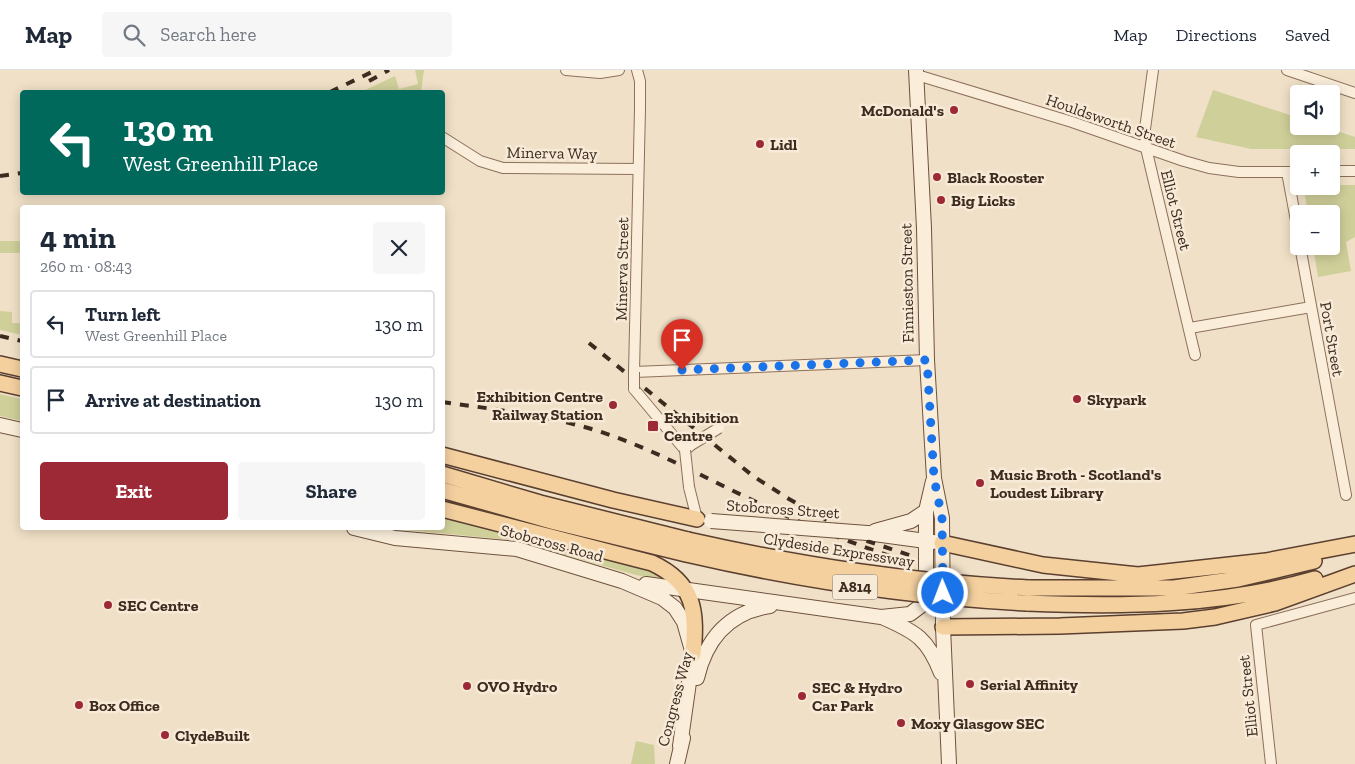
<!DOCTYPE html>
<html lang="en">
<head>
<meta charset="utf-8">
<style>
  body { margin:0; font-family:"Zilla Slab",serif; background:#f6f6f7; color:#1f2937; height:100vh; display:flex; flex-direction:column; font-size:19px; white-space:nowrap }
  * { box-sizing:border-box; margin:0 }
  p { font-size:16px; color:#747a83 }
  .icon { flex:none; width:28px; height:28px; fill:none; stroke:currentColor; stroke-width:2; stroke-linecap:round; stroke-linejoin:round }
  .map { position:relative; flex:1; overflow:hidden }
  .side { position:absolute; left:20px; top:135px; width:425px; height:325px; display:flex; flex-direction:column; background:#fff; border-radius:5px; box-shadow:0 2px 12px #0003 }
  .side>* { flex:none }
  .guide { position:absolute; left:20px; top:20px; width:425px; height:105px; border-radius:5px; box-shadow:0 2px 12px #0003; background:#00695c; color:#fff; overflow:hidden }
  .controls { position:absolute; left:1290px; top:15px; display:grid; gap:10px }
  .controls a { display:grid; place-items:center; width:50px; height:50px; border-radius:5px; background:#fff; box-shadow:0 2px 12px #0003; font-size:25px }
  .pin { position:absolute; display:grid; place-items:center; width:42px; height:42px; color:#fff; margin:-51px -21px; border-radius:50% 50% 50% 0; rotate:-45deg; box-shadow:0 0 5px #0007 }
  .pin .icon { rotate:45deg }
  .me { position:absolute; width:55px; margin:-28px; rotate:359deg; stroke-linejoin:round; filter:drop-shadow(0 0 4px #0008) }
  .turn { display:flex; align-items:center; gap:18px; height:105px; padding:0 20px; font-size:22px }
  .turn .icon { width:65px; height:65px; stroke-width:2.5 }
  .turn b { display:block; font-size:35px; line-height:42px }
  .round { display:grid; place-items:center; flex:none; width:52px; height:52px; border-radius:5px; background:#f6f6f7 }
  .overview { display:flex; align-items:center; justify-content:space-between; height:85px; padding:0 20px }
  h1 { font-size:30px; font-weight:800; line-height:38px }
  .cta { display:flex; gap:10px; margin-top:auto; padding:10px 20px }
  .cta a { flex:1; height:58px; border-radius:5px; background:#9e2936; color:#fff; font-size:20px; font-weight:800; line-height:58px; text-align:center }
  .cta a+a { background:#f6f6f7; color:#1f2937 }
  ul { padding:0; list-style:none }
  li { display:flex; align-items:center; gap:15px; height:68px; margin:0 10px 8px; padding:0 10px; border:2px solid #e0e1e3; border-radius:5px }
  li div { flex:1 }
  li b { display:block; font-size:19px }
  li em { font-style:normal }
  header { display:flex; align-items:center; gap:30px; box-sizing:border-box; height:70px; padding:0 25px; background:#fff; border-bottom:1px solid #e0e1e3 }
  header strong { font-size:24px }
  nav { display:flex; gap:28px; margin-inline-start:auto; font-size:18px }
  .search { width:350px; height:45px; background:#f6f6f7; display:flex; align-items:center; gap:12px; box-sizing:border-box; padding:0 18px; border-radius:5px; color:#747a83; font-size:19px }
  .map>svg:first-child { display:block }
  .green { fill:#cfcf9a }
  .lines { fill:none; stroke-linecap:round; stroke-linejoin:round }
  .street-casing { stroke:#8d705b; stroke-width:12 }
  .secondary-casing { stroke:#6f523e; stroke-width:16 }
  .primary-casing { stroke:#5b3f2f; stroke-width:18 }
  .street { stroke:#faeedb; stroke-width:10 }
  .secondary { stroke:#faeedb; stroke-width:14 }
  .primary { stroke:#f4d09f; stroke-width:15 }
  .rail { stroke:#3d2b1f; stroke-width:4; stroke-dasharray:9 9; stroke-linecap:butt }
  .street-bridge-casing { stroke:#8d705b; stroke-width:12; stroke-linecap:butt }
  .secondary-bridge-casing { stroke:#6f523e; stroke-width:16; stroke-linecap:butt }
  .primary-bridge-casing { stroke:#5b3f2f; stroke-width:18; stroke-linecap:butt }
  .street-bridge { stroke:#faeedb; stroke-width:10 }
  .secondary-bridge { stroke:#faeedb; stroke-width:14 }
  .primary-bridge { stroke:#f4d09f; stroke-width:15 }
  .route { stroke:#1a73e8; stroke-width:9; stroke-dasharray:0 16.2 }
  .poi-dot { fill:#9e2936; stroke:#f7ead7; stroke-width:2 }
  .labels { text-anchor:middle; dominant-baseline:central; stroke-width:5; stroke-linejoin:round; paint-order:stroke }
  .shield { fill:#f7ead7; stroke:#756456; stroke-width:1 }
  .shield-label { font-size:15px; font-weight:bold; fill:#3d2b1f }
  .poi-label { font-size:16px; font-weight:bold; fill:#3d2b1f; stroke:#f7ead7; text-anchor:start }
  .street-label { font-size:16px; fill:#3d2b1f; stroke:#f7ead7 }
</style>
</head>
<body>
<header>
<strong>Map</strong>
<div class="search"><svg class="icon" aria-label="search" viewBox="0 0 24 24"><circle cx="10" cy="10" r="6"/><path d="M15 15l6 6"/></svg>Search here</div>
<nav><a>Map</a><a>Directions</a><a>Saved</a></nav>
</header>
<div class="map">
<svg width="1355" height="694" viewBox="0 0 1355 694">
  <rect width="100%" height="100%" fill="#f0e0c7"/>
  <!-- green -->
  <path class="green" d="M415,0H424L421,22H361L395,6L399,19L418,14Z
    M1213,20L1299,48V56H1322L1355,67V79H1251L1196,67Z
    M1331,115H1355V167L1346,172L1351,201L1318,207L1313,176H1331V144H1308L1305,126L1312,116Z
    M0,171H22V183H0Z
    M0,241L12,242V253H20V242H22V265L0,260Z
    M0,324L22,329V351L0,346Z
    M443,444L660,501L672,512L636,505L512,470L385,458H442Z
    M636,671L654,675L655,694H631Z"/>
  <g class="lines">
    <!-- street casing -->
    <g class="street-casing">
      <path id="street" d="M566,0L600,3L619,0
        M637,0L640,11V39L634,302L927,290
        M1153,0L1145,59L1146,78L1195,285
        M1287,0L1355,23
        M917,5L1072,52L1184,91L1209,98L1239,102H1299
        M442,67L480,91L503,98L638,99
        M1331,101H1355
        M1287,102L1299,167
        M1300,176L1346,425
        M1190,258L1311,237
        M634,319L685,380L690,376
        M689,417L697,449
        M1271,694L1256,555L1355,528"/>
    </g>
    <!-- secondary casing -->
    <g class="secondary-casing">
      <path id="secondary" d="M916,0L924,158L927,290L934,408L942,448L943,557L949,694
        M0,355L22,360
        M354,458L395,468L517,479L622,511L662,528L675,538L684,552L693,584L680,676
        M875,461L911,451L926,441
        M867,463L933,472
        M646,514L881,547L910,544L926,532V441L933,411
        M884,548C916,562 928,569 941,603
        M697,608C706,569 729,542 770,536
        M677,694L683,668"/>
    </g>
    <!-- primary casing -->
    <g class="primary-casing">
      <path id="primary" d="M0,294L22,299
        M0,313L22,318
        M442,385L613,430L697,449
        M442,404L540,433L688,470
        M442,420L555,452L686,484
        M442,439L652,493C695,513 697,541 693,584
        M942,473L1043,495L1138,505L1266,491L1355,474
        M1028,518H1174L1238,509L1314,491
        M1027,533C1124,537 1221,536 1315,509
        M943,557L1060,556L1183,551L1215,547L1275,533L1355,504"/>
    </g>
    <!-- street -->
    <use href="#street" class="street"/>
    <!-- secondary -->
    <use href="#secondary" class="secondary"/>
    <!-- primary -->
    <use href="#primary" class="primary"/>
    <!-- rail -->
    <path class="rail" d="M369,11L389,0
      M330,22L376,0
      M0,106L22,103
      M0,266L22,271
      M589,273L753,406L789,429L861,469L912,486
      M442,332C499,340 556,346 610,365C658,382 702,406 748,428C800,454 855,474 910,493
      M963,508L1017,516"/>
    <!-- street-bridge casing -->
    <g class="street-bridge-casing">
      <path id="street-bridge" d="M634,319V302
        M691,375L719,358
        M685,380L689,417"/>
    </g>
    <!-- secondary-bridge casing -->
    <g class="secondary-bridge-casing">
      <path id="secondary-bridge" d="M711,451L867,463"/>
    </g>
    <!-- primary-bridge casing -->
    <g class="primary-bridge-casing">
      <path id="primary-bridge" d="M688,470C804,496 910,512 1028,518
        M686,484C799,510 911,527 1027,533"/>
    </g>
    <!-- street-bridge -->
    <use href="#street-bridge" class="street-bridge"/>
    <!-- secondary-bridge -->
    <use href="#secondary-bridge" class="secondary-bridge"/>
    <!-- primary-bridge -->
    <use href="#primary-bridge" class="primary-bridge"/>
  </g>
  <g class="lines">
    <!-- route -->
    <path class="route" d="M682,300L927,290L934,408L942,448L943,523"/>
  </g>
  <!-- markers -->
  <g class="poi-dot">
    <circle cx="954" cy="40" r="5"/>
    <circle cx="760" cy="74" r="5"/>
    <circle cx="937" cy="107" r="5"/>
    <circle cx="941" cy="130" r="5"/>
    <circle cx="1077" cy="329" r="5"/>
    <circle cx="613" cy="335" r="5"/>
    <rect x="647" y="350" width="12" height="12" rx="2.5"/>
    <circle cx="980" cy="413" r="5"/>
    <circle cx="108" cy="535" r="5"/>
    <circle cx="970" cy="614" r="5"/>
    <circle cx="467" cy="616" r="5"/>
    <circle cx="802" cy="626" r="5"/>
    <circle cx="79" cy="635" r="5"/>
    <circle cx="901" cy="653" r="5"/>
    <circle cx="165" cy="665" r="5"/>
  </g>
  <g class="labels">
    <!-- shield labels -->
    <rect class="shield" x="832.5" y="504.5" width="45" height="25" rx="4"/>
    <g class="shield-label">
      <text x="855" y="517">A814</text>
    </g>
    <!-- poi labels -->
    <g class="poi-label">
      <text x="944" y="40" text-anchor="end">McDonald's</text>
      <text x="770" y="74">Lidl</text>
      <text x="947" y="107">Black Rooster</text>
      <text x="951" y="130">Big Licks</text>
      <text x="603" y="326" text-anchor="end">Exhibition Centre<tspan x="603" dy="18">Railway Station</tspan></text>
      <text x="1087" y="329">Skypark</text>
      <text x="664" y="347">Exhibition<tspan x="664" dy="18">Centre</tspan></text>
      <text x="990" y="404">Music Broth - Scotland's<tspan x="990" dy="18">Loudest Library</tspan></text>
      <text x="118" y="535">SEC Centre</text>
      <text x="980" y="614">Serial Affinity</text>
      <text x="477" y="616">OVO Hydro</text>
      <text x="812" y="617">SEC &amp; Hydro<tspan x="812" dy="18">Car Park</tspan></text>
      <text x="89" y="635">Box Office</text>
      <text x="911" y="653">Moxy Glasgow SEC</text>
      <text x="175" y="665">ClydeBuilt</text>
    </g>
    <!-- street labels -->
    <g class="street-label">
      <text transform="translate(1111 51) rotate(19)">Houldsworth Street</text>
      <text transform="translate(552 83) rotate(1)">Minerva Way</text>
      <text transform="translate(1176 140) rotate(76)">Elliot Street</text>
      <text transform="translate(622 199) rotate(-89)">Minerva Street</text>
      <text transform="translate(907 213) rotate(-91)">Finnieston Street</text>
      <text transform="translate(1332 269) rotate(80)">Port Street</text>
      <text transform="translate(783 439) rotate(4)">Stobcross Street</text>
      <text transform="translate(552 473) rotate(15)">Stobcross Road</text>
      <text transform="translate(839 480) rotate(9)">Clydeside Expressway</text>
      <text transform="translate(1248 626) rotate(-96)">Elliot Street</text>
      <text transform="translate(675 629) rotate(-75)">Congress Way</text>
    </g>
  </g>
</svg>
<div class="controls">
<a><svg class="icon" aria-label="sound" viewBox="0 0 24 24"><path d="M4 9h4l5-4v14l-5-4H4zM17 9q2 3 0 6"/></svg></a>
<a>+</a>
<a>−</a>
</div>
<div class="pin" style="left:682px;top:300px;background:#d93025"><svg class="icon" aria-label="arrive" viewBox="0 0 24 24"><path d="M6 21V4h12l-3 4 3 4H6"/></svg></div>
<svg class="me" style="left:943px;top:523px" viewBox="-20 -20 40 40"><circle r="17" fill="#1a73e8" stroke="#fff" stroke-width="3"/><path d="M0-11L8 9 0 5-8 9z" fill="#fff"/></svg>
<div class="guide">
<div class="turn"><svg class="icon" aria-label="left" viewBox="0 0 24 24"><path d="M17 20v-9H6M10 6l-5 5 5 5"/></svg><div><b>130 m</b>West Greenhill Place</div></div>
</div>
<section class="side">
<div class="overview"><div><h1>4 min</h1><p>260 m · 08:43</p></div><a class="round"><svg class="icon" aria-label="close" viewBox="0 0 24 24"><path d="M6 6l12 12M18 6L6 18"/></svg></a></div>
<ul>
<li><svg class="icon" aria-label="left" viewBox="0 0 24 24"><path d="M17 20v-9H6M10 6l-5 5 5 5"/></svg><div><b>Turn left</b><p>West Greenhill Place</p></div><em>130 m</em></li>
<li><svg class="icon" aria-label="arrive" viewBox="0 0 24 24"><path d="M6 21V4h12l-3 4 3 4H6"/></svg><div><b>Arrive at destination</b></div><em>130 m</em></li>
</ul>
<div class="cta"><a>Exit</a><a>Share</a></div>
</section>
</div>
</body>
</html>
